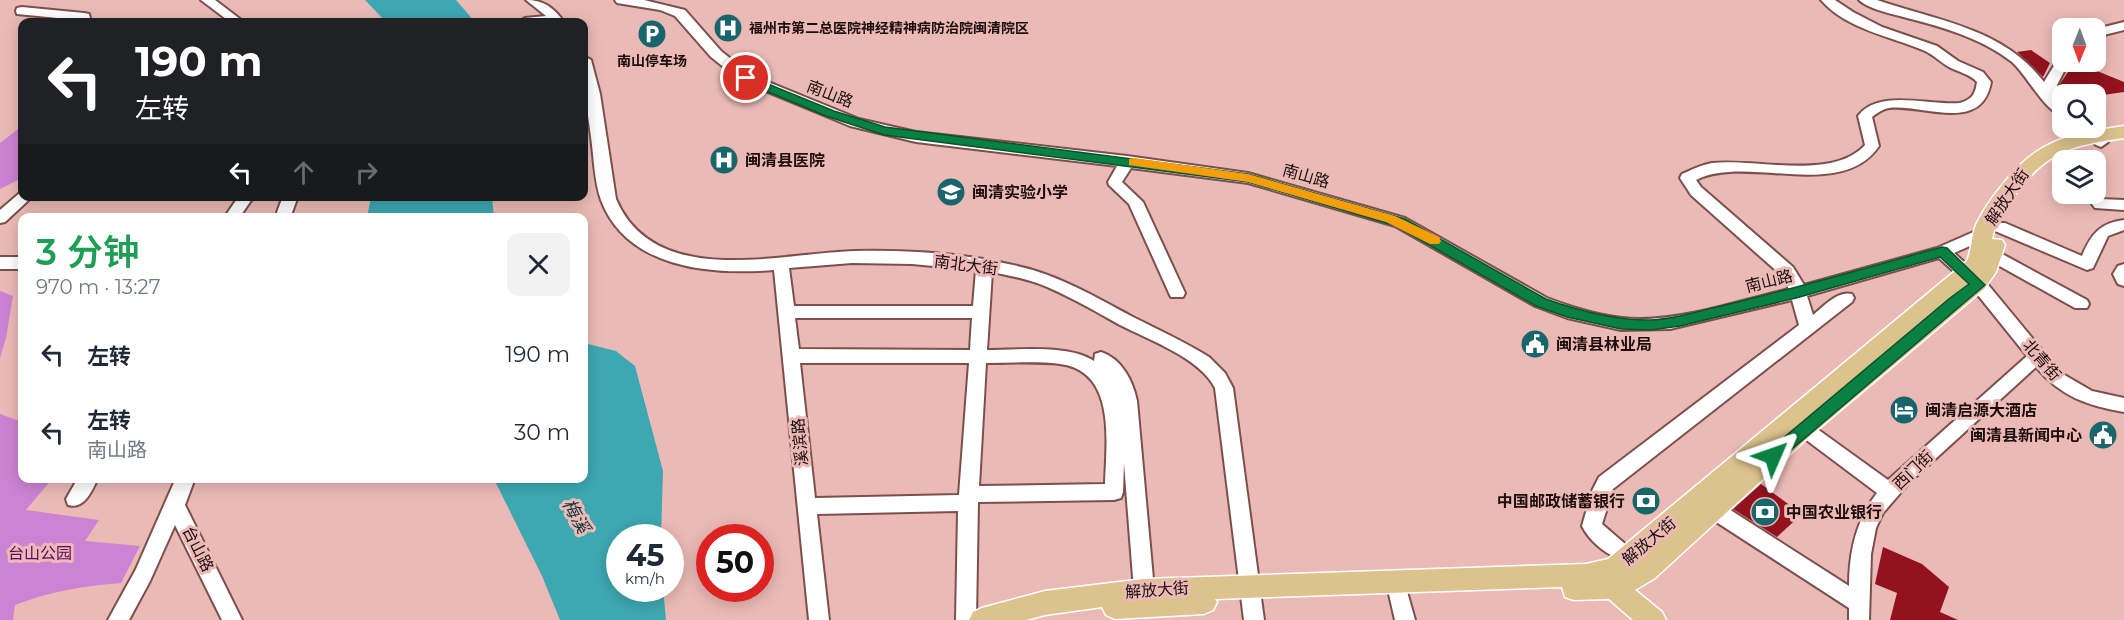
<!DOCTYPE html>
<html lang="zh">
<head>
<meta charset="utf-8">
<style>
  body { margin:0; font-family:Montserrat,"Noto Sans SC",sans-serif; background:#f2f2f3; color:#1f2937; height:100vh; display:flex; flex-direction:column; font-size:22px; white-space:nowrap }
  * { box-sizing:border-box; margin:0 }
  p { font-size:20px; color:#747a83 }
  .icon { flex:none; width:33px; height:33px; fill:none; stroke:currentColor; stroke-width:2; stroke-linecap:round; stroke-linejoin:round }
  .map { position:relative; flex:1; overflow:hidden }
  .panel { position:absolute; left:18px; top:213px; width:570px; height:270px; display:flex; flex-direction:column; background:#fff; border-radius:12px; box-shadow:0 3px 15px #0003 }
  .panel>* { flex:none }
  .hud { position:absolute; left:18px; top:18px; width:570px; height:183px; border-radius:12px; box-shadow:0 3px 15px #0003; background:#202124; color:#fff; overflow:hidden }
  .needle { width:39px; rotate:181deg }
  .buttons { position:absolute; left:2052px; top:18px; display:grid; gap:12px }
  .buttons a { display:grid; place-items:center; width:54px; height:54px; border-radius:12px; background:#fff; box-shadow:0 3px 15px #0003; font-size:30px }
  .speed { position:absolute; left:606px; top:524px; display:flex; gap:12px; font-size:30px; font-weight:700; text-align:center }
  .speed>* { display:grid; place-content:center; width:78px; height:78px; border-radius:50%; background:#fff; box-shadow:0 3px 15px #0003; line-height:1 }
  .speed small { font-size:15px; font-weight:400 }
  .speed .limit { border:9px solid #d22; background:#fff; color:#111 }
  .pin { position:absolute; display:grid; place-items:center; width:51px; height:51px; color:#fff; margin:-26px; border:3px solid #fff; border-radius:50%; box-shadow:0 2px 6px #0007 }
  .me { position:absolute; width:66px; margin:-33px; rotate:47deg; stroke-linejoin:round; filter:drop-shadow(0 0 4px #0008) }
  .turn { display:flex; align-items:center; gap:21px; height:126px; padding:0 18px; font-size:27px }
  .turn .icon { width:78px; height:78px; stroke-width:2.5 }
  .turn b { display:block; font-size:42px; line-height:51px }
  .lanes { display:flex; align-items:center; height:57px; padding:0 18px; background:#0003; justify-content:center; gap:30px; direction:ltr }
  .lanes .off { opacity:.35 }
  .round { display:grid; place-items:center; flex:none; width:63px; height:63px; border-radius:12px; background:#f2f2f3 }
  .summary { display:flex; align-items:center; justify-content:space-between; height:102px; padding:0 18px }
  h1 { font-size:36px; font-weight:600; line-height:45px; color:#1e9e55 }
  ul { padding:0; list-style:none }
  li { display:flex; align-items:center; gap:18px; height:78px; padding:0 18px }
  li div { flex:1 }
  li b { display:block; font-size:22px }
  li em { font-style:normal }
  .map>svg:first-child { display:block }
  .green { fill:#cd83d3 }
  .water { fill:#3ea8b2 }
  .building { fill:#92121e }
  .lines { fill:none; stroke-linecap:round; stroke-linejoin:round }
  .minor-casing { stroke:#7a504d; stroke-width:4 }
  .major-casing { stroke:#fff; stroke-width:3 }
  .minor { fill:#fff; fill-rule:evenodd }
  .major { fill:#dcc28d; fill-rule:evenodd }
  .route { fill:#0b8043; stroke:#07532c; stroke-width:1.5 }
  .slow { fill:#f59e0b }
  .labels { text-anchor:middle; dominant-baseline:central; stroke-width:6; stroke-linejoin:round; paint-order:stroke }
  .far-poi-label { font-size:14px; font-weight:bold; fill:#1d0d0c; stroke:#ebbab6; text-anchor:start }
  .street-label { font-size:16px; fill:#1d0d0c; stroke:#ebbab6 }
  .poi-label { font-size:16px; font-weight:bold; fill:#1d0d0c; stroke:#ebbab6; text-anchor:start }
  .park-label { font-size:16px; fill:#5a0662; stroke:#ebbab6 }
  .water-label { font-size:18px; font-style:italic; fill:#16363a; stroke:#ebbab6 }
</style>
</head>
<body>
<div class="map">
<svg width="2124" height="620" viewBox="0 0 2124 620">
  <rect width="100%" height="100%" fill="#ebbab6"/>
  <!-- green -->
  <path class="green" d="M22,126V178L0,189V143Z
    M0,291L13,296L6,338L0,358Z
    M0,414L22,422V478L52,479L26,510L99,520L85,541L140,546L121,583C84,586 51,591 15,605L13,620H0Z"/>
  <!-- water -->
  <path class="water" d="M365,0H456L475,22H386Z
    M371,197H492L494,217H367Z
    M584,343L616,351L635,366L663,471L661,537H620V588H663L666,620H560L542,576L494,479L584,478Z"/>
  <!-- building -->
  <path class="building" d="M2031,50L2050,63L2043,77L2017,52Z
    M2075,62L2124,82V92L2096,96L2063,94L2059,85Z
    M1761,484L1802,514L1777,537L1733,509Z
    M1883,547L1922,564L1949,587L1940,612L1958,620H1890L1897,593L1875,584Z"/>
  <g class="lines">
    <!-- minor casing -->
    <g class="minor-casing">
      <path id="minor" d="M201,0H215L244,22H230Z
        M526,0C544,0 554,8 564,22H519L525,18L546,16Z
        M615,0H644L685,10L721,51L751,75L859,119L916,132L1127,156L1248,173L1405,218L1547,298C1576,309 1609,319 1640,319C1688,319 1742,300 1789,289L1781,275L1691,195L1680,178L1682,174C1691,170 1701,165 1712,163C1756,158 1832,181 1865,145L1858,116C1879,88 1930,106 1960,103C1972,99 1975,95 1977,82C1970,74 1958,72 1949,67C1940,62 1934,55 1925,51C1891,36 1847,30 1821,0H1835L1853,12L1882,27L1937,46L1958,61L1983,72L1991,82C1982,134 1923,104 1889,108C1883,109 1877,113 1872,117L1879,146C1841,202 1747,154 1696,180L1701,187L1793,267L1804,285L1937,248L1978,230H1988L1991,234L1988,238L1954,253L1985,281L2061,373L2092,391L2124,398V412C2088,406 2060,396 2036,367L1909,483L1883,513L1876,528L1871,554L1869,620H1849V608L1707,516L1704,510L1707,504L1714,502L1721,504L1849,586C1849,552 1856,520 1877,493L1797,433L1794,428L1797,423L1803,421L1809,423L1888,480L2027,356L1973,289L1939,258L1807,296L1813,315C1823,307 1838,290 1852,294L1854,298L1852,302L1613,489L1602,524L1624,543L1627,549L1624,555L1617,558C1603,552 1589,540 1582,526L1592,491L1599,477L1799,325L1792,300L1670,329L1621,330L1567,318L1535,306L1395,226L1248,183L1131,168L1122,182L1143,202L1185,293L1183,297H1171L1169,293L1129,204L1109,185L1108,182L1117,166L916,142L850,126L741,81L711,57L675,16L660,10L617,3Z
        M1859,0H1877C1938,21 2003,28 2044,82L2058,59L2062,58V62H2069L2057,85L2062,100V115C2045,112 2027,75 2012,62C1984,40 1949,29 1915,20C1901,16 1869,10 1859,0Z
        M22,7L84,13L89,14L91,22H79L78,20L17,14L16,11L17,8Z
        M2124,22V30L2096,37V29Z
        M584,56L591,60L600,94L616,199C655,290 780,253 855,251C907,250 962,253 1013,265C1057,274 1094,296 1133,317C1159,330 1185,342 1209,357L1225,373L1233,388L1264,620H1244L1215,388C1200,358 1149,340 1120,325C1093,310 1066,294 1037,283C1022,278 1007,275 992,272L987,350C1017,350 1069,344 1094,361L1095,354L1101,352C1122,359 1133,381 1137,401L1154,590L1151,596L1144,599L1137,596L1134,590L1124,463L1123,492L1121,498L1114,500L978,502L976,620H956L958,511L817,514L829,620H809L774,270C711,275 627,269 601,200C594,181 594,158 591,137C588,111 581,82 584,56ZM852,263L912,264L976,270L973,306H794L789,268ZM795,318H972L970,350L799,349ZM800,363H969L959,495L815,498ZM986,363C1010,363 1036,361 1060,364C1117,371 1106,443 1105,484L979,486Z
        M2076,128H2092L2108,142L2101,147L2096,145Z
        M21,192H22V196H33L5,222L0,223V210Z
        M239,196H254L239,218H224Z
        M283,196H298L290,218H275Z
        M2100,199L2124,200V210L2095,208L2092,204L2095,200Z
        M2124,220V230L2108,236L2093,268L2087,270L1995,231L1992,227L1995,223H2005L2082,256C2091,234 2100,223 2124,220Z
        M1993,249L2087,300L2089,304L2087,308H2075L1987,259L1985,255L1987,251Z
        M0,257H22V269H0Z
        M2124,264V286L2118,284L2113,274L2118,266Z
        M78,478H98C92,491 84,510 68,505L66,499Z
        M176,478H195L185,505L242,620H222L175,525L150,581L129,620H108L136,569Z
        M1399,585L1406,588L1415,620H1395L1389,594L1392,588Z"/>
    </g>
    <!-- major casing -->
    <g class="major-casing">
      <path id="major" d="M2124,126V138C2069,146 2047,151 2013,197C2004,210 1995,223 1992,239L2002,240L2005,245L1996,272L1984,289L1811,435L1655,578L1635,590L1662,612L1666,620H1633L1609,599L1574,600L1565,597L1562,587L1215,599L1217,602L1213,610L1204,614L1115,619L1106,615L1102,607L1045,615L1026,620H969L973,612L982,608L1045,591L1144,579L1586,564L1608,559L1967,261C1972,250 1971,237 1976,225C1983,210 1993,196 2004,183C2038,139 2071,134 2124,126Z"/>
    </g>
    <!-- minor -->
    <use href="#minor" class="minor"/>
    <!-- major -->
    <use href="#major" class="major"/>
  </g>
  <!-- route -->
  <path class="route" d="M746,75L834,111L885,127L1248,174L1405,219L1546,299C1579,311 1613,320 1649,320C1677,319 1706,309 1734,303C1804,286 1873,266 1942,247L1947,248L1985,285L1779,460L1773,462L1768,460L1766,456L1768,451L1950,298L1969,284L1940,257L1796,298L1680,326L1651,330L1621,329L1567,317L1536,306L1396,226L1248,182L884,135L826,116L742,81V76Z"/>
  <!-- slow -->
  <path class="slow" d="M1134,158L1248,174L1395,216L1439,237L1441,241L1439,244H1430L1386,222L1248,182L1129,165V159Z"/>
  <!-- icons -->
  <defs>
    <g id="hospital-disc" transform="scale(1.5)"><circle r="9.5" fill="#18656c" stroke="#ebbab6"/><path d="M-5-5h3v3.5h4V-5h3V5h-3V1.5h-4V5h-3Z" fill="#fff"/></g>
    <g id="parking-disc" transform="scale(1.5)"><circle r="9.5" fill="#18656c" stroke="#ebbab6"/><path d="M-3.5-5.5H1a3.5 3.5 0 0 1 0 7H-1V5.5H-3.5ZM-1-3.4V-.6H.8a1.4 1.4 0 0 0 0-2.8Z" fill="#fff"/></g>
    <g id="school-disc" transform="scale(1.5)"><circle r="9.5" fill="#18656c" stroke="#ebbab6"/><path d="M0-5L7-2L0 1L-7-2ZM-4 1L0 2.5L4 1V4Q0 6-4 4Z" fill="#fff"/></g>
    <g id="civic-disc" transform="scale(1.5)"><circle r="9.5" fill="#18656c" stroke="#ebbab6"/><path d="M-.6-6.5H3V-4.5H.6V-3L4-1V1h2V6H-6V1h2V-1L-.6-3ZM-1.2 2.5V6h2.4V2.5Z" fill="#fff"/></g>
    <g id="hotel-disc" transform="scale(1.5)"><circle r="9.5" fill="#18656c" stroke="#ebbab6"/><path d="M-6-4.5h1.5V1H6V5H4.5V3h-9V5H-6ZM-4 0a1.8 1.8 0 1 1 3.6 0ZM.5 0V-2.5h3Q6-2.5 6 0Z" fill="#fff"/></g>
    <g id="bank-disc" transform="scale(1.5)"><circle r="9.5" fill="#18656c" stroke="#ebbab6"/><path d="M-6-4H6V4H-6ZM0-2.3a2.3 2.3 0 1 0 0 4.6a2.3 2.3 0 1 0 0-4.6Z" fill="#fff"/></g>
  </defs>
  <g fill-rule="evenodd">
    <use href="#hospital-disc" x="728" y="28"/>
    <use href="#parking-disc" x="652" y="34"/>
    <use href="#hospital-disc" x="724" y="160"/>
    <use href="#school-disc" x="951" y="192"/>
    <use href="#civic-disc" x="1535" y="344"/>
    <use href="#hotel-disc" x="1904" y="410"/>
    <use href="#civic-disc" x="2103" y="435"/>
    <use href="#bank-disc" x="1646" y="501"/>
    <use href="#bank-disc" x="1765" y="512"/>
  </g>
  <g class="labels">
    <!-- far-poi labels -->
    <g class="far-poi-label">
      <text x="749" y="28">福州市第二总医院神经精神病防治院闽清院区</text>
      <text x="652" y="61" text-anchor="middle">南山停车场</text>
    </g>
    <!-- street labels -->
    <g class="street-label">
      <text transform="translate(830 94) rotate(21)">南山路</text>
      <text transform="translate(1306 176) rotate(16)">南山路</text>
      <text transform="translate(2007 197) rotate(-56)">解放大街</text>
      <text transform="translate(966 265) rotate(7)">南北大街</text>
      <text transform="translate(1769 281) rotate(-14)">南山路</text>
      <text transform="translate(2042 360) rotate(49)">北青街</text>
      <text transform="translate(800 442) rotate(-95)">溪滨路</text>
      <text transform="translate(1913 470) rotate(-44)">西门街</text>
      <text transform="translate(1649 541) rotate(-40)">解放大街</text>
      <text transform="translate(198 549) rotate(63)">台山路</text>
      <text transform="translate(1157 590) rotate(-4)">解放大街</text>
    </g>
    <!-- poi labels -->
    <g class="poi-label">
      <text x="745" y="160">闽清县医院</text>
      <text x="972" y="192">闽清实验小学</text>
      <text x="1556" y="344">闽清县林业局</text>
      <text x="1925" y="410">闽清启源大酒店</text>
      <text x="2082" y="435" text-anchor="end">闽清县新闻中心</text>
      <text x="1625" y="501" text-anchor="end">中国邮政储蓄银行</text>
      <text x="1786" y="512">中国农业银行</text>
    </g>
    <!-- park labels -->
    <g class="park-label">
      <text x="40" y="553">台山公园</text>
    </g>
    <!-- water labels -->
    <g class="water-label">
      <text transform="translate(576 516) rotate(61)">梅溪</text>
    </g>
  </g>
</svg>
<div class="buttons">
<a><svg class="needle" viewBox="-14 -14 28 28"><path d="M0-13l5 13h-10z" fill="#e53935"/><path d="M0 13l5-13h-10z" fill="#747a83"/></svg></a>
<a><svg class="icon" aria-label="search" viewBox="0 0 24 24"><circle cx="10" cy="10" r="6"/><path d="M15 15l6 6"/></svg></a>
<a><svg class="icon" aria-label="layers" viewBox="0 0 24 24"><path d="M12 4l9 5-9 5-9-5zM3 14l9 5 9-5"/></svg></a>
</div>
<div class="speed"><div>45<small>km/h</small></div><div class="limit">50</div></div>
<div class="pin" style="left:746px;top:78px;background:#d93025"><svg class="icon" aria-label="arrive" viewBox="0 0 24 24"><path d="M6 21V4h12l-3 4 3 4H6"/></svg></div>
<svg class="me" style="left:1773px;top:456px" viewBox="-20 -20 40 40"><path d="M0-17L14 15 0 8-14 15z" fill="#0b8043" stroke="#fff" stroke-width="4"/></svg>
<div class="hud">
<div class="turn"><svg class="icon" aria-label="left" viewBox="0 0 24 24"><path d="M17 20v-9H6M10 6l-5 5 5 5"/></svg><div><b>190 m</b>左转</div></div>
<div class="lanes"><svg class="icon" aria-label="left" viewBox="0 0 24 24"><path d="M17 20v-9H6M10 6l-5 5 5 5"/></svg><svg class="icon off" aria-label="ahead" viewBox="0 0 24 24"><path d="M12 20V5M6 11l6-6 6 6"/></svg><svg class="icon off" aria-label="right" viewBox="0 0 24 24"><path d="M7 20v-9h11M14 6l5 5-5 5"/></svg></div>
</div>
<section class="panel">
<div class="summary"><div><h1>3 分钟</h1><p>970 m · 13:27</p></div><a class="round"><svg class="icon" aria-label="close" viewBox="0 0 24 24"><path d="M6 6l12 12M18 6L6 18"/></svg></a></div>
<ul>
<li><svg class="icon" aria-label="left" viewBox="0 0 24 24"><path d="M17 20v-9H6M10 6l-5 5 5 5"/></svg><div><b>左转</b></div><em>190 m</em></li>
<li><svg class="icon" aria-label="left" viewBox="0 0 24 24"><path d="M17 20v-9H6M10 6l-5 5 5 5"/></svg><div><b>左转</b><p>南山路</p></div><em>30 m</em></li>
</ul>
</section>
</div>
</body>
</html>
